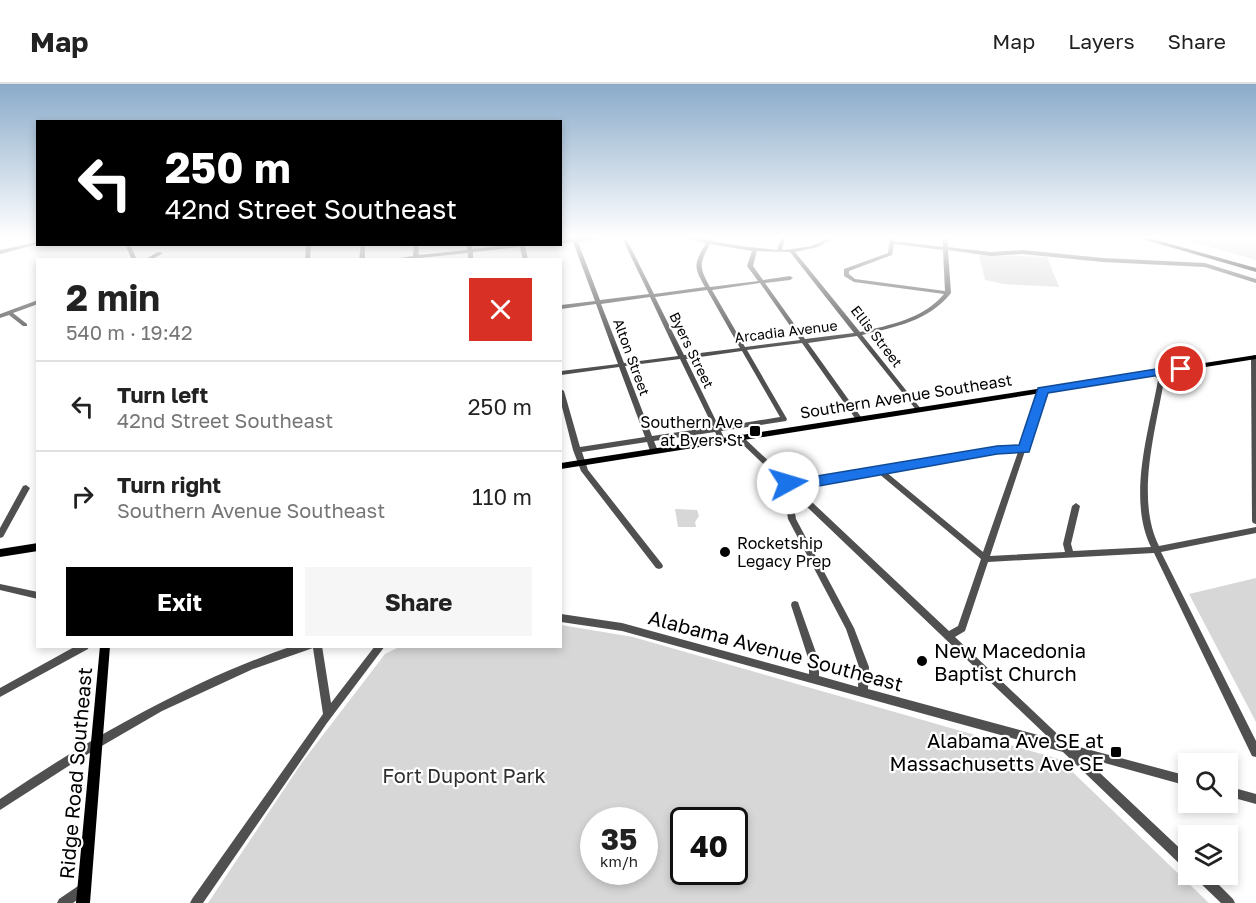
<!DOCTYPE html>
<html lang="en">
<head>
<meta charset="utf-8">
<style>
  body { margin:0; font-family:"Golos Text",sans-serif; background:#f6f6f6; color:#222; height:100vh; display:flex; flex-direction:column; font-size:22px; white-space:nowrap }
  * { box-sizing:border-box; margin:0 }
  p { font-size:20px; color:#767676 }
  .icon { flex:none; width:33px; height:33px; fill:none; stroke:currentColor; stroke-width:2; stroke-linecap:round; stroke-linejoin:round }
  .map { position:relative; flex:1; overflow:hidden }
  .side { position:absolute; left:36px; top:174px; width:526px; height:390px; display:flex; flex-direction:column; background:#fff; border-radius:0px; box-shadow:0 3px 9px #0003 }
  .side>* { flex:none }
  .top-card { position:absolute; left:36px; top:36px; width:526px; height:126px; border-radius:0px; box-shadow:0 3px 9px #0003; background:#000; color:#fff; overflow:hidden }
  .tools { position:absolute; left:1178px; top:669px; display:grid; gap:12px }
  .tools a { display:grid; place-items:center; width:60px; height:60px; border-radius:0px; background:#fff; box-shadow:0 3px 9px #0003; font-size:30px }
  .speed { position:absolute; left:580px; top:723px; display:flex; gap:12px; font-size:30px; font-weight:700; text-align:center }
  .speed>* { display:grid; place-content:center; width:78px; height:78px; border-radius:50%; background:#fff; box-shadow:0 3px 9px #0003; line-height:1 }
  .speed small { font-size:15px; font-weight:400 }
  .speed .limit { border:3px solid #111; border-radius:9px; background:#fff; color:#111 }
  .pin { position:absolute; display:grid; place-items:center; width:51px; height:51px; color:#fff; margin:-26px; border:3px solid #fff; border-radius:50%; box-shadow:0 2px 6px #0007 }
  .me { position:absolute; width:66px; margin:-33px; rotate:84deg; stroke-linejoin:round; filter:drop-shadow(0 0 4px #0008) }
  .turn { display:flex; align-items:center; gap:21px; height:126px; padding:0 30px; font-size:27px }
  .turn .icon { width:78px; height:78px; stroke-width:2.5 }
  .turn b { display:block; font-size:42px; line-height:51px }
  .round { display:grid; place-items:center; flex:none; width:63px; height:63px; border-radius:0px; background:#f6f6f6 }
  .head { display:flex; align-items:center; justify-content:space-between; height:102px; padding:0 30px }
  h1 { font-size:36px; font-weight:700; line-height:45px }
  .cta { display:flex; gap:12px; margin-top:auto; padding:12px 30px }
  .cta a { flex:1; height:69px; border-radius:0px; background:#000; color:#fff; font-size:24px; font-weight:700; line-height:69px; text-align:center }
  .cta a+a { background:#f6f6f6; color:#222 }
  ul { padding:0; list-style:none }
  li { display:flex; align-items:center; gap:18px; height:90px; padding:0 30px; border-top:2px solid #e0e0e0 }
  li div { flex:1 }
  li b { display:block; font-size:22px }
  li em { font-style:normal }
  header { display:flex; align-items:center; gap:36px; box-sizing:border-box; height:84px; padding:0 30px; background:#fff; border-bottom:2px solid #e0e0e0 }
  header strong { font-size:28px }
  nav { display:flex; gap:33px; margin-inline-start:auto; font-size:21px }
  .map>svg:first-child { display:block }
  .green { fill:#d7d7d7; fill-rule:evenodd }
  .lines { fill:none; stroke-linecap:round; stroke-linejoin:round }
  .minor { fill:#505050; fill-rule:evenodd }
  .major { fill:#000; fill-rule:evenodd }
  .highway { fill:#000; fill-rule:evenodd }
  .route { fill:#1a73e8; stroke:#114b97; stroke-width:1.5 }
  .poi-dot { fill:#000; stroke:#fff; stroke-width:2 }
  .labels { text-anchor:middle; dominant-baseline:central; stroke-width:4.5; stroke-linejoin:round; paint-order:stroke }
  .far-street-label { font-size:14px; fill:#000; stroke:#fff }
  .street-label { font-size:16px; fill:#000; stroke:#fff }
  .poi-label { font-size:16px; fill:#000; stroke:#fff; text-anchor:end }
  .near-street-label { font-size:20px; fill:#000; stroke:#fff }
  .near-poi-label { font-size:20px; fill:#000; stroke:#fff; text-anchor:start }
  .near-park-label { font-size:20px; fill:#2e2e2e; stroke:#fff }
</style>
</head>
<body>
<header>
<strong>Map</strong>
<nav><a>Map</a><a>Layers</a><a>Share</a></nav>
</header>
<div class="map">
<svg width="1256" height="819" viewBox="0 0 1256 819">
  <rect width="100%" height="100%" fill="#fff"/>
  <!-- green -->
  <path class="green" d="M1180,154H1256V176Z
    M979,171L1047,173L1059,203L1004,200L985,196Z
    M675,425L697,426L699,432L695,438L696,443H678Z
    M1256,494V638L1189,510Z
    M561,541L633,553L1059,675L1209,819H208L303,677L385,570L401,562H561ZM645,736V788H594V736ZM684,736H735V788H684Z"/>
  <g class="lines">
    <!-- minor -->
    <path class="minor" d="M572,154H600L598,155L578,158L600,216L649,210L622,154H626L654,210L705,203C693,182 694,180 706,159L684,154H694L707,156L709,154H713L712,157L741,162L777,166L781,154H785L782,166C792,165 801,164 811,162C819,159 826,154 834,154L818,163L795,168L860,248C890,241 923,235 944,210L854,198L844,192V185L888,169L890,154H894V157L943,163V154H947L948,163L991,168L1023,166L1103,174L1205,179L1256,195V199L1205,183L1103,178L1023,170L991,172L948,166L951,209C929,237 895,243 862,251L921,325L922,326L921,327H917L857,252L808,259L861,333L862,335L861,337H857L802,259L747,266L787,335L786,337L721,347L725,356L722,358H720L715,348L654,357L658,367L654,369L650,367L647,358L582,368L588,386L662,480L663,482L662,484L659,485L656,484L581,387L573,366L561,319V305L564,307L580,363L645,353L619,283L561,291V287L618,280L596,220L561,225V221L595,217L573,158L561,159V157L572,155ZM710,160L752,167L747,182L758,197L710,203C699,183 699,180 710,160ZM894,160L943,166L945,207L855,195L849,190V187L892,171ZM757,167L790,168L854,249L805,255L765,199L790,196L793,194L790,192L763,196L753,182ZM760,199L800,256L745,263L712,206ZM707,206L740,264L684,271L655,213ZM650,213L678,272L624,279L601,220ZM742,267L780,333L719,343L686,275ZM680,275L713,343L652,352L625,282Z
      M38,158V160L0,170V166Z
      M125,160H130L137,176H132Z
      M306,160H311L310,176H305Z
      M361,160H365V176H359Z
      M414,160H418L419,171L467,166V160H472V165L516,160H536L525,162L528,176H523L520,163L473,168V176H468V169L419,174V176H386L413,172Z
      M158,168L163,169L151,176H144Z
      M38,216V220L13,229L27,240V242H23L9,231L0,234V230Z
      M1254,271L1256,272V440L1253,439L1252,437L1251,273Z
      M1156,287L1158,288L1164,296C1156,346 1135,414 1159,462L1256,443V449L1161,468L1256,657V673L1252,672L1154,469L988,478L965,547L955,553L1068,660L1188,692V702L1083,673L1188,772V786L1184,784L1063,668L622,547L561,538V530L622,539L809,590V577L791,521L792,518L795,517L798,518L799,521L819,577V592L858,603L859,583L846,545L788,435L787,428L788,426L801,416L738,356L737,354L738,352H742L792,399L997,364L1019,363L1039,306L1040,305H1044L1045,306L1026,363L1028,365L1025,367L990,472L1065,468L1063,460L1072,422L1076,419L1080,422L1071,460L1073,467L1151,463C1127,414 1149,347 1158,296L1153,289ZM997,368H1018L983,468L886,388ZM878,389L981,475L958,542L949,547L797,404ZM805,421L1049,654L868,605L869,583L854,544L796,435L795,429Z
      M26,401L30,404L3,453L0,454V444L23,402Z
      M0,500L38,508V515L0,506Z
      M76,562H89L88,565L0,613V604Z
      M293,562H322L331,619L375,562H385L327,639L203,819H190L192,815L323,630L313,564L253,585L162,627L81,674L0,726V715C65,671 132,631 203,598C232,585 262,572 293,562Z
      M1227,702L1256,710V720L1227,712Z
      M1193,790H1208L1233,815L1235,819H1221L1195,794Z
      M84,798L88,800L90,804L88,808L73,819H57L59,815Z"/>
    <!-- major -->
    <path class="major" d="M1256,271V275L561,385V379Z
      M38,459V467L0,473V465Z
      M100,562H110L90,819H76Z"/>
    <!-- highway -->
    <path class="highway" d="M1139,154H1149L1256,184V188Z"/>
  </g>
  <!-- sky -->
  <linearGradient id="sky" x2="0" y2="1"><stop stop-color="#8aabca"/><stop offset="0.57" stop-color="#fff"/><stop offset="1" stop-color="#fff" stop-opacity="0"/></linearGradient>
  <rect width="1256" height="269" fill="url(#sky)"/>
  <!-- route -->
  <path class="route" d="M1181,281L1187,285L1185,287L1048,309L1029,368L997,370L791,407L786,405L782,399L788,395L793,396L997,362L1019,361L1038,304Z"/>
  <!-- markers -->
  <g class="poi-dot">
    <rect x="749" y="341" width="12" height="12" rx="3"/>
    <circle cx="725" cy="468" r="6"/>
    <circle cx="922" cy="577" r="6"/>
    <rect x="1110" y="662" width="12" height="12" rx="3"/>
  </g>
  <g class="labels">
    <!-- far-street labels -->
    <g class="far-street-label">
      <text transform="translate(786 247) rotate(-7)">Arcadia Avenue</text>
      <text transform="translate(877 252) rotate(52)">Ellis Street</text>
      <text transform="translate(692 266) rotate(64)">Byers Street</text>
      <text transform="translate(632 273) rotate(70)">Alton Street</text>
    </g>
    <!-- street labels -->
    <g class="street-label">
      <text transform="translate(906 312) rotate(-9)">Southern Avenue Southeast</text>
    </g>
    <!-- poi labels -->
    <g class="poi-label">
      <text x="743" y="338">Southern Ave<tspan x="743" dy="18">at Byers St</tspan></text>
      <text x="737" y="459" text-anchor="start">Rocketship<tspan x="737" dy="18">Legacy Prep</tspan></text>
    </g>
    <!-- near-street labels -->
    <g class="near-street-label">
      <text transform="translate(776 566) rotate(15)">Alabama Avenue Southeast</text>
      <text transform="translate(75 689) rotate(-85)">Ridge Road Southeast</text>
    </g>
    <!-- near-poi labels -->
    <g class="near-poi-label">
      <text x="934" y="566">New Macedonia<tspan x="934" dy="23">Baptist Church</tspan></text>
      <text x="1104" y="656" text-anchor="end">Alabama Ave SE at<tspan x="1104" dy="23">Massachusetts Ave SE</tspan></text>
    </g>
    <!-- near-park labels -->
    <g class="near-park-label">
      <text x="464" y="691">Fort Dupont Park</text>
    </g>
  </g>
</svg>
<div class="tools">
<a><svg class="icon" aria-label="search" viewBox="0 0 24 24"><circle cx="10" cy="10" r="6"/><path d="M15 15l6 6"/></svg></a>
<a><svg class="icon" aria-label="layers" viewBox="0 0 24 24"><path d="M12 4l9 5-9 5-9-5zM3 14l9 5 9-5"/></svg></a>
</div>
<div class="speed"><div>35<small>km/h</small></div><div class="limit">40</div></div>
<div class="pin" style="left:1181px;top:285px;background:#d93025"><svg class="icon" aria-label="arrive" viewBox="0 0 24 24"><path d="M6 21V4h12l-3 4 3 4H6"/></svg></div>
<svg class="me" style="left:788px;top:399px" viewBox="-20 -20 40 40"><circle r="19" fill="#fff"/><path d="M0-13L10 11 0 6-10 11z" fill="#1a73e8"/></svg>
<div class="top-card">
<div class="turn"><svg class="icon" aria-label="left" viewBox="0 0 24 24"><path d="M17 20v-9H6M10 6l-5 5 5 5"/></svg><div><b>250 m</b>42nd Street Southeast</div></div>
</div>
<section class="side">
<div class="head"><div><h1>2 min</h1><p>540 m · 19:42</p></div><a class="round" style="background:#d93025;color:#fff"><svg class="icon" aria-label="close" viewBox="0 0 24 24"><path d="M6 6l12 12M18 6L6 18"/></svg></a></div>
<ul>
<li><svg class="icon" aria-label="left" viewBox="0 0 24 24"><path d="M17 20v-9H6M10 6l-5 5 5 5"/></svg><div><b>Turn left</b><p>42nd Street Southeast</p></div><em>250 m</em></li>
<li><svg class="icon" aria-label="right" viewBox="0 0 24 24"><path d="M7 20v-9h11M14 6l5 5-5 5"/></svg><div><b>Turn right</b><p>Southern Avenue Southeast</p></div><em>110 m</em></li>
</ul>
<div class="cta"><a>Exit</a><a>Share</a></div>
</section>
</div>
</body>
</html>
